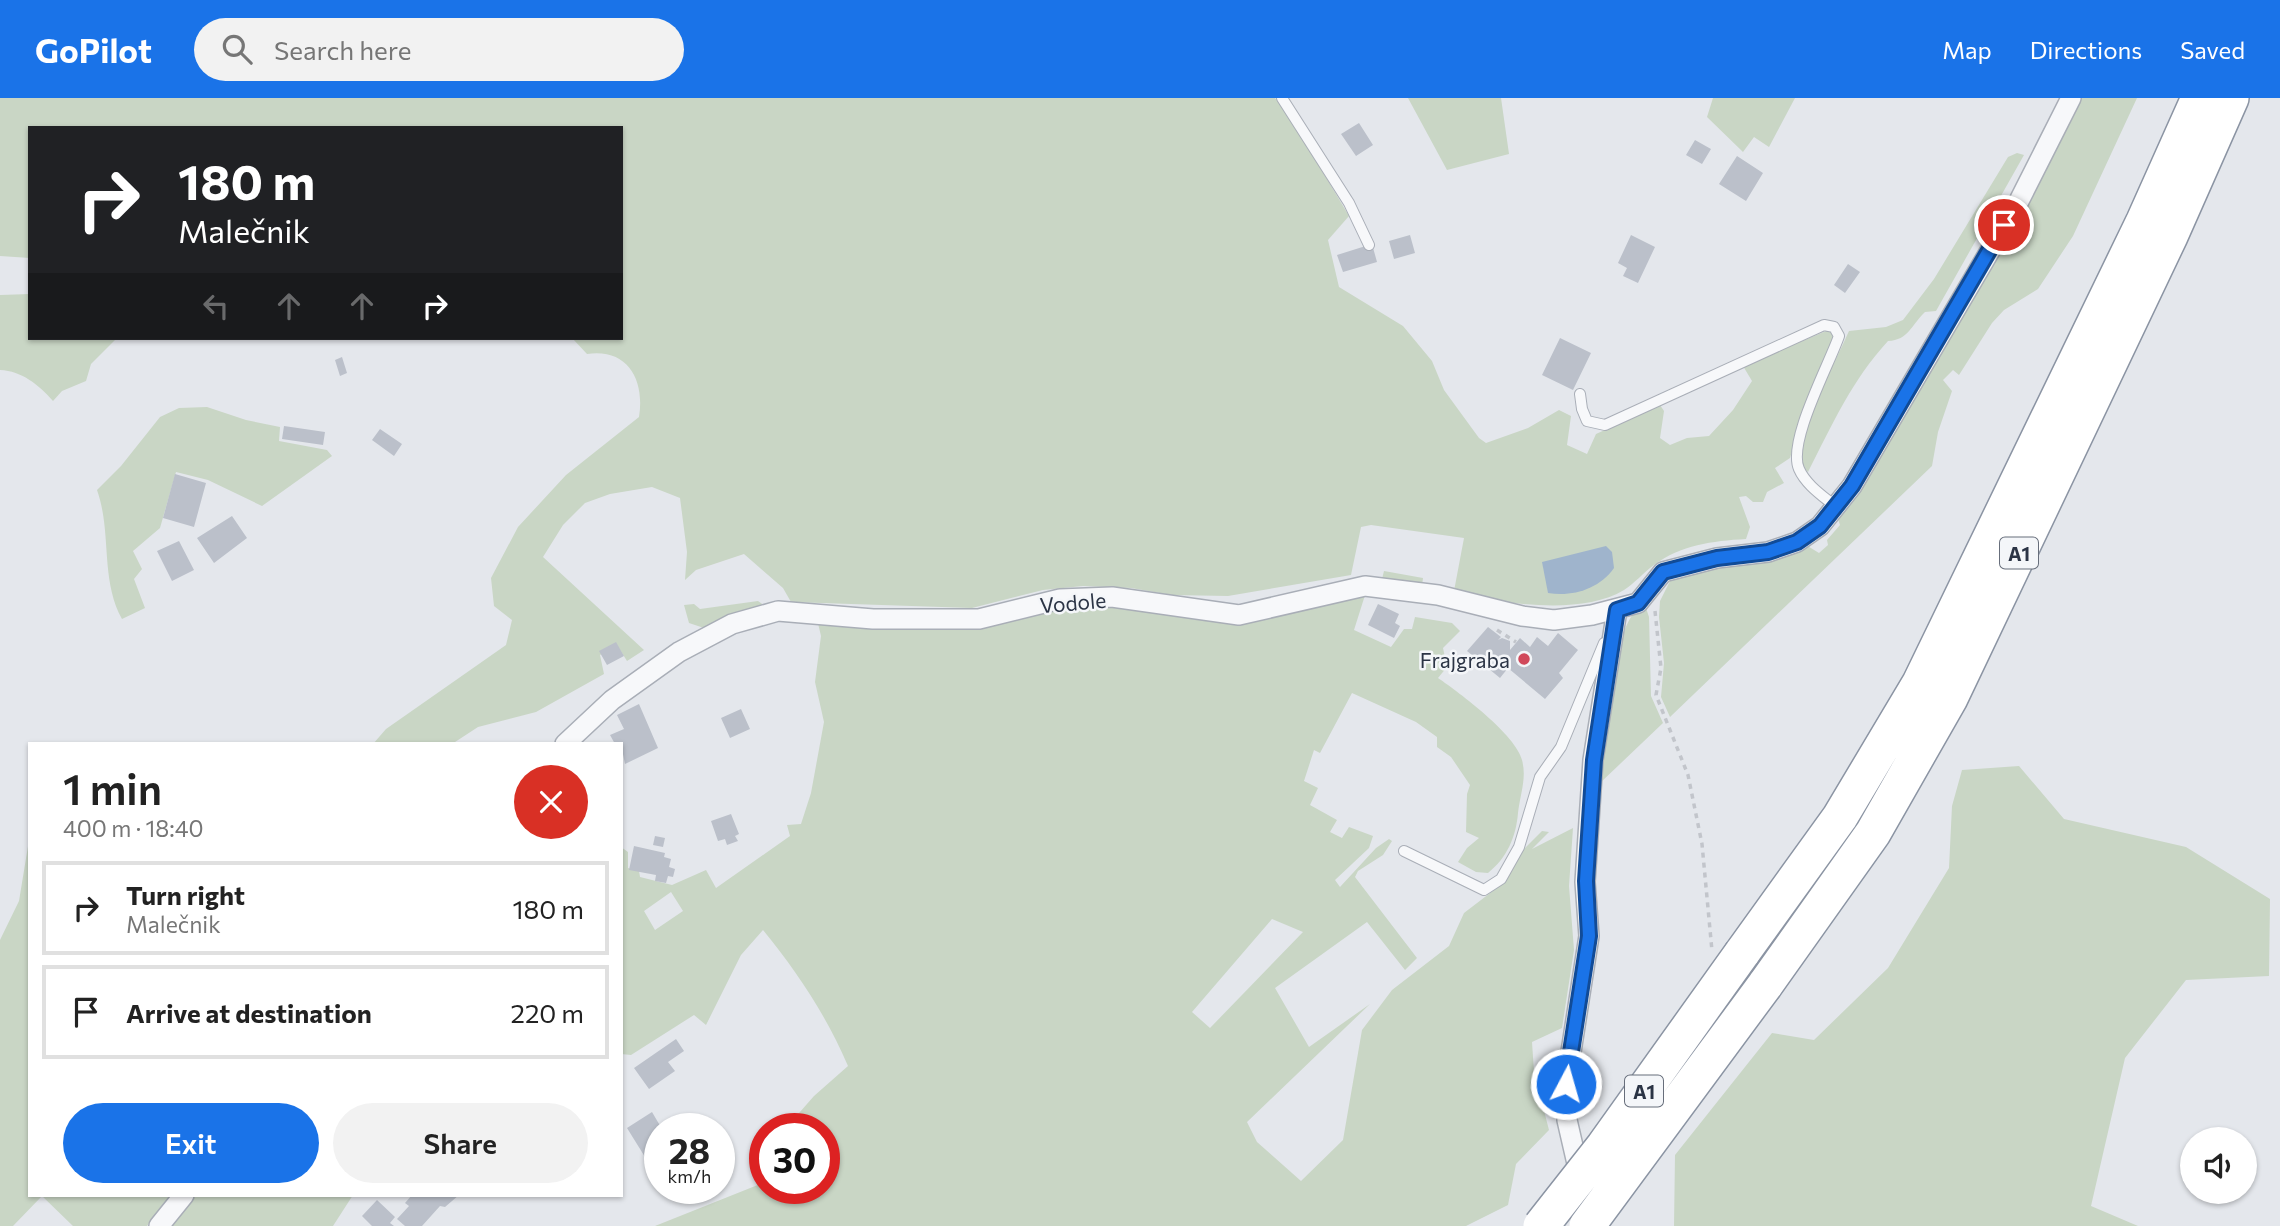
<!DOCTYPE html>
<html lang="en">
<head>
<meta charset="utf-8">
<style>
  body { margin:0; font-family:Commissioner,sans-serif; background:#f2f2f2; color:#222; height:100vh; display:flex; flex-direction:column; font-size:26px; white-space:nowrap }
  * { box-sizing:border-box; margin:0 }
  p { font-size:23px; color:#767676 }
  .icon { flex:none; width:38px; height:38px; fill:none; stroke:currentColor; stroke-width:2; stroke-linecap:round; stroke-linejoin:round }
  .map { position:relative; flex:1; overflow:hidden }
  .panel { position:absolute; left:28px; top:644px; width:595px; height:455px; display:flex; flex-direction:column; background:#fff; border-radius:0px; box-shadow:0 2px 5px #0004 }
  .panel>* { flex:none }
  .top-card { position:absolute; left:28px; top:28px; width:595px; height:214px; border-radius:0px; box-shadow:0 2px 5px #0004; background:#202124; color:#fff; overflow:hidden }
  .buttons { position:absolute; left:2180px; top:1029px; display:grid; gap:14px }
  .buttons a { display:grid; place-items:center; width:77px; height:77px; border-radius:50%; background:#fff; box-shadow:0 2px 5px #0004; font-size:35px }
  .speed { position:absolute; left:644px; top:1015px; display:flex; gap:14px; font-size:35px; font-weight:700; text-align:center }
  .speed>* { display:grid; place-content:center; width:91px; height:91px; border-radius:50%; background:#fff; box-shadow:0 2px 5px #0004; line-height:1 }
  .speed small { font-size:18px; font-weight:400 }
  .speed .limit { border:10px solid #d22; background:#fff; color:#111 }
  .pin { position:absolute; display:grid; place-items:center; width:60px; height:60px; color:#fff; margin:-30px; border:4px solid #fff; border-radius:50%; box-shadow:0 2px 7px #0007 }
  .me { position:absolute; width:77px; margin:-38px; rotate:6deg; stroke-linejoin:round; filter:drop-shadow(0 0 5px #0008) }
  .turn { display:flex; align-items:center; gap:24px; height:147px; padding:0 35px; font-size:32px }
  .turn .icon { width:91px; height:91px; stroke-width:2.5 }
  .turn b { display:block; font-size:49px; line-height:60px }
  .lanes { display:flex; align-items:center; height:66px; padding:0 35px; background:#0003; justify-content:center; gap:35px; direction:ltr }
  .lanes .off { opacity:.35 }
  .round { display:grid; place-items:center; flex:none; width:74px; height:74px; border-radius:37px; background:#f2f2f2 }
  .headline { display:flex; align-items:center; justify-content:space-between; height:119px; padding:0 35px }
  h1 { font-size:42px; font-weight:600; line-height:52px }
  .action { display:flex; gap:14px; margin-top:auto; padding:14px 35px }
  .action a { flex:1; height:80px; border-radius:42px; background:#1a73e8; color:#fff; font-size:28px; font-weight:600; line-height:80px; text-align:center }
  .action a+a { background:#f2f2f2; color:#222 }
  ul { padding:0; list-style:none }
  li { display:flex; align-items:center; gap:21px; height:94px; margin:0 14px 10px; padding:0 21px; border:4px solid #e0e0e0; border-radius:0px }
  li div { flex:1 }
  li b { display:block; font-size:26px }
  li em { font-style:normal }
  header { display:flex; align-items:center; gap:42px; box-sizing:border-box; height:98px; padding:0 35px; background:#1a73e8; color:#fff }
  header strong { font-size:33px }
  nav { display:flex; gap:38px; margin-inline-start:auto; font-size:24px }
  .search { width:490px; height:63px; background:#f2f2f2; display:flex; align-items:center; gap:18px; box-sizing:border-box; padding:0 24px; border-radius:38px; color:#767676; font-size:26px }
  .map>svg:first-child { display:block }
  .green { fill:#c9d6c5; fill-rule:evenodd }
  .water { fill:#9fb4cc }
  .building { fill:#bbc0ca }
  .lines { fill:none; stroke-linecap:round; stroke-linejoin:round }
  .lane-casing { stroke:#a9aeb7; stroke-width:12 }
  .street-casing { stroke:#a9aeb7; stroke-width:22 }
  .highway-casing { stroke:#8b94a3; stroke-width:38 }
  .path { stroke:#c2c5cb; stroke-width:3.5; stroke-dasharray:5 5; stroke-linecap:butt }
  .lane { stroke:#f7f8fa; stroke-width:10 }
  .street { stroke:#f7f8fa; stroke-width:19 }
  .highway { stroke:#fff; stroke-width:35 }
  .highway-bridge-casing { stroke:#8b94a3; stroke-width:38; stroke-linecap:butt }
  .highway-bridge { stroke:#fff; stroke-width:35 }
  .route-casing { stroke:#114b97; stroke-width:18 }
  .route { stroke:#1a73e8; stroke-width:12 }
  .poi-dot { fill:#d1495b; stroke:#f4f6f9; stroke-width:2.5 }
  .labels { text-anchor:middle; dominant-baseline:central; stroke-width:5; stroke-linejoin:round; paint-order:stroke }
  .shield { fill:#f4f6f9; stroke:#676e7b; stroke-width:2 }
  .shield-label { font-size:19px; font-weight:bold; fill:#2b3445 }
  .street-label { font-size:21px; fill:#2b3445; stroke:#f4f6f9 }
  .poi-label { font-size:21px; fill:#2b3445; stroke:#f4f6f9; text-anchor:end }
</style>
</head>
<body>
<header>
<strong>GoPilot</strong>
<div class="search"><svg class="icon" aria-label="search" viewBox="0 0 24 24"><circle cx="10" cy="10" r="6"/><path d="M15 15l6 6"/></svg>Search here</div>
<nav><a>Map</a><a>Directions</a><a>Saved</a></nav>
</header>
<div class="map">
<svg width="2280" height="1128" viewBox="0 0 2280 1128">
  <rect width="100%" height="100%" fill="#e4e7ec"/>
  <!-- green -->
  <path class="green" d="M0,0H1275L1287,14L1349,118L1328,142L1339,189L1403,228L1432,263L1444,292L1479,340L1486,345L1528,330L1559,312L1571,318L1567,347L1587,356L1596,336L1660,307L1664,313L1660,340L1670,347L1687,340L1709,338L1733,312L1752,283L1743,268L1831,231L1837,237L1799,329L1790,360L1775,370L1784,385L1767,394L1763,404H1753L1746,398L1739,399L1750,429L1746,441C1712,443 1681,447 1654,467C1643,475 1635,485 1624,492C1581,518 1501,506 1454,493L1464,440L1371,427L1361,429L1351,477L1228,498L1172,497L1131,490L1083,488L1043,492L972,510L791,504L783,490L744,456L696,472L685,482L687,454L680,400L652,389L610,396L585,405L563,427L543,459L644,552L627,563L617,547L600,557L604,576L536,614L478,629L452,646H373L386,631L506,547L512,522L494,508L491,480L518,429L566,377L639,319C645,282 628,250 587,256L572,240H621V30H30V160L0,158Z
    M1408,0H1501L1509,56L1447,72Z
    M1713,0H1795L1769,49L1754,39L1743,54L1707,19Z
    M2073,0H2137L2073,138L2038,191L2004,212L1992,225L1959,277L1953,272L1943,282L1952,293L1938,334L1932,368L1670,619L1661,599L1664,565L1659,519L1660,503L1671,481L1806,447L1819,455L1828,447L1827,442L1840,427L1837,418Z
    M2017,55L2024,57L1936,213L1925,214C1911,227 1909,242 1888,243C1852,282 1832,327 1808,374L1802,368C1802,320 1830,276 1849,233L1886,229L1903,222L1934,181L2008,59Z
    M30,196V240H117L91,266L86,283L62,293L53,303C39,287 22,273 0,272V197Z
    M207,309L246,322L280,329L279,343L327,352L332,358L262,408L208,382L176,374L160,430L133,453L142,471L134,481L145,510L122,521C100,481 112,434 97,392L121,368L160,319L179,310Z
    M1384,473L1423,480L1422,488L1382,481Z
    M1366,494L1354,532L1391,549L1404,531H1412L1415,519L1452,525L1460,533L1443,550L1447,569L1438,580C1460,595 1516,637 1522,662C1527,680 1520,697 1518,715C1516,739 1507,760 1488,775L1476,774L1458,764L1467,750L1479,740L1466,734L1467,696L1470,687L1451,659L1437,649V639L1416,624L1352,595L1320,655L1314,652L1304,683L1318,690L1310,707L1337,722L1330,734L1342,740L1349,729L1373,738L1369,750L1335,782L1340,789L1376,750L1389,741L1392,743L1383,757L1358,773L1355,779L1417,860L1405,872L1367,824L1275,890L1309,949L1370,906L1247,1024L1257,1044L1301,1083L1343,1042L1362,932L1392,892L1449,848L1464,815L1498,789L1521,754L1542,733L1549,734L1532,751L1573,730L1569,788L1574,852L1562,930L1532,944L1534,974L1549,1032L1516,1066L1508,1107L1466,1128H655L765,1084V1090H824V1031H785L814,998L848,968C826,917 798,875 763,832L741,857L706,927L694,917L631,957L621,956V749L628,754V770L639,773L640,779L672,787L706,772L716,790L790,738L787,727L801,726L811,695L824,624L815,584L821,538L817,521L1072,506L1219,514ZM671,794L683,813L655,832L644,813ZM1272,821L1303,834L1210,930L1192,914Z
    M758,503L765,508L704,530L689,525L684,507L694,506L700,511Z
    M1644,504L1649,519L1651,598L1663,625L1599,686C1605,641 1607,532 1644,504Z
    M2019,668L2064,721L2186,749L2270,801L2269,878L2186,882L2125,960L2091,1108L2138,1128H1674L1675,1057L1772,935L1814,942L1888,870L1949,770L1952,708L1962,672Z
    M30,736V1097H172L147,1128H73L42,1098L13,1128H0V842L19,803Z
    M189,1097H353L333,1128H163Z"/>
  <!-- water -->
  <path class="water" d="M1606,448L1612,454L1614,470C1599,491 1573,499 1548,495L1542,464Z"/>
  <!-- building -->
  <path class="building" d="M1359,25L1373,47L1356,58L1341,36Z
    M1695,42L1711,51L1702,66L1686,57Z
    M1737,58L1763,75L1746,103L1719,86Z
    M1410,137L1415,155L1394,161L1389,143Z
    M1631,137L1655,149L1638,185L1623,178L1627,170L1618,165Z
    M1372,146L1377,164L1343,174L1337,157Z
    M1848,166L1860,174L1845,195L1834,187Z
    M1560,240L1591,255L1573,292L1542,277Z
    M342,259L347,275L340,278L335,262Z
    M284,328L325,334L323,347L282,341Z
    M380,331L402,346L394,358L372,342Z
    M175,376L206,385L194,429L163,420Z
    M232,418L247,440L214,465L197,440Z
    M179,443L194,472L172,483L157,453Z
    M1378,506L1399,516L1395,525L1400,528L1394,540L1368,527Z
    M1488,529L1501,539L1498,542L1502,540L1510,543V552L1520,540L1530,549L1537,539L1548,548L1558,535L1578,552L1559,575L1563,580L1545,601L1508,570L1500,580L1467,553Z
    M616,544L624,558L607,567L599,553Z
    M639,606L658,650L625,666L621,646H615L610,637L624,631L617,617Z
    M741,611L750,631L730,640L721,620Z
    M731,716L739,736L735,738L738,743L727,747L725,741L718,743L711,723Z
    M655,738L665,740L663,749L653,747Z
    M634,748L665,755L664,759L671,761L669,769L675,771L673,779L668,778L666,785L655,783L656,777L629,772Z
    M676,941L684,953L668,964L675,973L649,991L634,970Z
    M652,1014L662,1031H660V1049L645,1059L627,1030Z
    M412,1097H459L445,1109L440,1108L422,1128H405L397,1121L409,1108L405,1105Z
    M377,1102L395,1119L390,1125L394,1128H372L362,1118Z"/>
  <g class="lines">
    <!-- lane casing -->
    <g class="lane-casing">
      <path id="lane" d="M1282,0L1349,105L1369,147
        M1580,296L1582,311L1587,323L1605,327L1824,227L1834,229L1839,238C1829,267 1787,344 1799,371C1806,387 1823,398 1836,409
        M1404,753L1484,792L1501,781L1519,749L1540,679L1561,649L1604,545"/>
    </g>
    <!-- street casing -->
    <g class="street-casing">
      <path id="street" d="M565,646L612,602L679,554L732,526L778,513L873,521H979L1060,501L1112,499L1239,517L1365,488L1438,497L1522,518L1554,522L1592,517L1638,505L1663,474L1717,460L1768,454L1797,444L1820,428L1852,388L2018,105L2071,0
        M1581,1083L1567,1022L1566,986L1589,838L1585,784L1593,662L1617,512
        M159,1128L184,1097"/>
    </g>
    <!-- highway casing -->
    <g class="highway-casing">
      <path id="highway" d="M1742,855L1840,719L1920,585L2144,123L2199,0
        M1765,887L1873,735L1950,600L2170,138L2231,0"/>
    </g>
    <!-- path -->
    <path class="path" d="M1655,513L1661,570L1656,597L1688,677L1702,746L1712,853
      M1497,532L1516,544"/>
    <!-- lane -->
    <use href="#lane" class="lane"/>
    <!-- street -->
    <use href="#street" class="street"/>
    <!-- highway -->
    <use href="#highway" class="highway"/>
    <!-- highway-bridge casing -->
    <g class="highway-bridge-casing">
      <path id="highway-bridge" d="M1541,1128L1604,1048L1742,855
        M1587,1128L1765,887"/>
    </g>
    <!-- highway-bridge -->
    <use href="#highway-bridge" class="highway-bridge"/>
  </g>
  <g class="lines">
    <!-- route casing -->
    <g class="route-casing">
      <path id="route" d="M1566,986L1589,838L1586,783L1594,662L1617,512L1638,505L1663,474L1717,460L1768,454L1797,444L1820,428L1852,388L2004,127"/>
    </g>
    <!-- route -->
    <use href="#route" class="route"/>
  </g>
  <!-- markers -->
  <circle class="poi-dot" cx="1524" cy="561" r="7"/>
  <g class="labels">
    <!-- shield labels -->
    <g class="shield">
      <rect x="2000" y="439.5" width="38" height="31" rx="5"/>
      <rect x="1625" y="977.5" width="38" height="31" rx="5"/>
    </g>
    <g class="shield-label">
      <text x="2019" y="455">A1</text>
      <text x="1644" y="993">A1</text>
    </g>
    <!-- street labels -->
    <g class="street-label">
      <text transform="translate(1073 504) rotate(-5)">Vodole</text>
    </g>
    <!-- poi labels -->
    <g class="poi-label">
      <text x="1510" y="561">Frajgraba</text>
    </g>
  </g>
</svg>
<div class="buttons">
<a><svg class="icon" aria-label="sound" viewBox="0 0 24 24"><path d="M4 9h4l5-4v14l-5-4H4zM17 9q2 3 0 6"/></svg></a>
</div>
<div class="speed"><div>28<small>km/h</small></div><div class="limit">30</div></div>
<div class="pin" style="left:2004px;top:127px;background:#d93025"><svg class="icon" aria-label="arrive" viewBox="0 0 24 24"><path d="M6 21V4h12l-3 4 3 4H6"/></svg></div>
<svg class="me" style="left:1566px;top:986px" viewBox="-20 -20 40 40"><circle r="17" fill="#1a73e8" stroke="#fff" stroke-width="3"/><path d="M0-11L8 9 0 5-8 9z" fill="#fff"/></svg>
<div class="top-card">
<div class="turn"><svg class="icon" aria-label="right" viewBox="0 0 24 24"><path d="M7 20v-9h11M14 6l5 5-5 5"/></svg><div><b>180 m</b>Malečnik</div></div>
<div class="lanes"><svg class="icon off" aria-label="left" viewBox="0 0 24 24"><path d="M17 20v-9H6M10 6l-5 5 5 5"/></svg><svg class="icon off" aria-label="ahead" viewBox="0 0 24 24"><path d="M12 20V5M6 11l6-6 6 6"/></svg><svg class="icon off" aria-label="ahead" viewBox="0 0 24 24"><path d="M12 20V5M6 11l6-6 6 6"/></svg><svg class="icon" aria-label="right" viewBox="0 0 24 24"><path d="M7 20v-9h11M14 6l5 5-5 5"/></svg></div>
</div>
<section class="panel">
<div class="headline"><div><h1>1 min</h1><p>400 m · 18:40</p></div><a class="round" style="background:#d93025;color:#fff"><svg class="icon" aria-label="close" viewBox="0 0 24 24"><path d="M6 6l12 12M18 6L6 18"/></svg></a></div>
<ul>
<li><svg class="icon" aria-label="right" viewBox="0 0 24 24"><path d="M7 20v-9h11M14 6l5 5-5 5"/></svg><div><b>Turn right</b><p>Malečnik</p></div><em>180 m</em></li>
<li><svg class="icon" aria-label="arrive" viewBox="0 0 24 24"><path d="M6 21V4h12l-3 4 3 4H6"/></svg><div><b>Arrive at destination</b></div><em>220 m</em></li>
</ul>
<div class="action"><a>Exit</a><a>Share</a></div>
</section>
</div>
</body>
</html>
